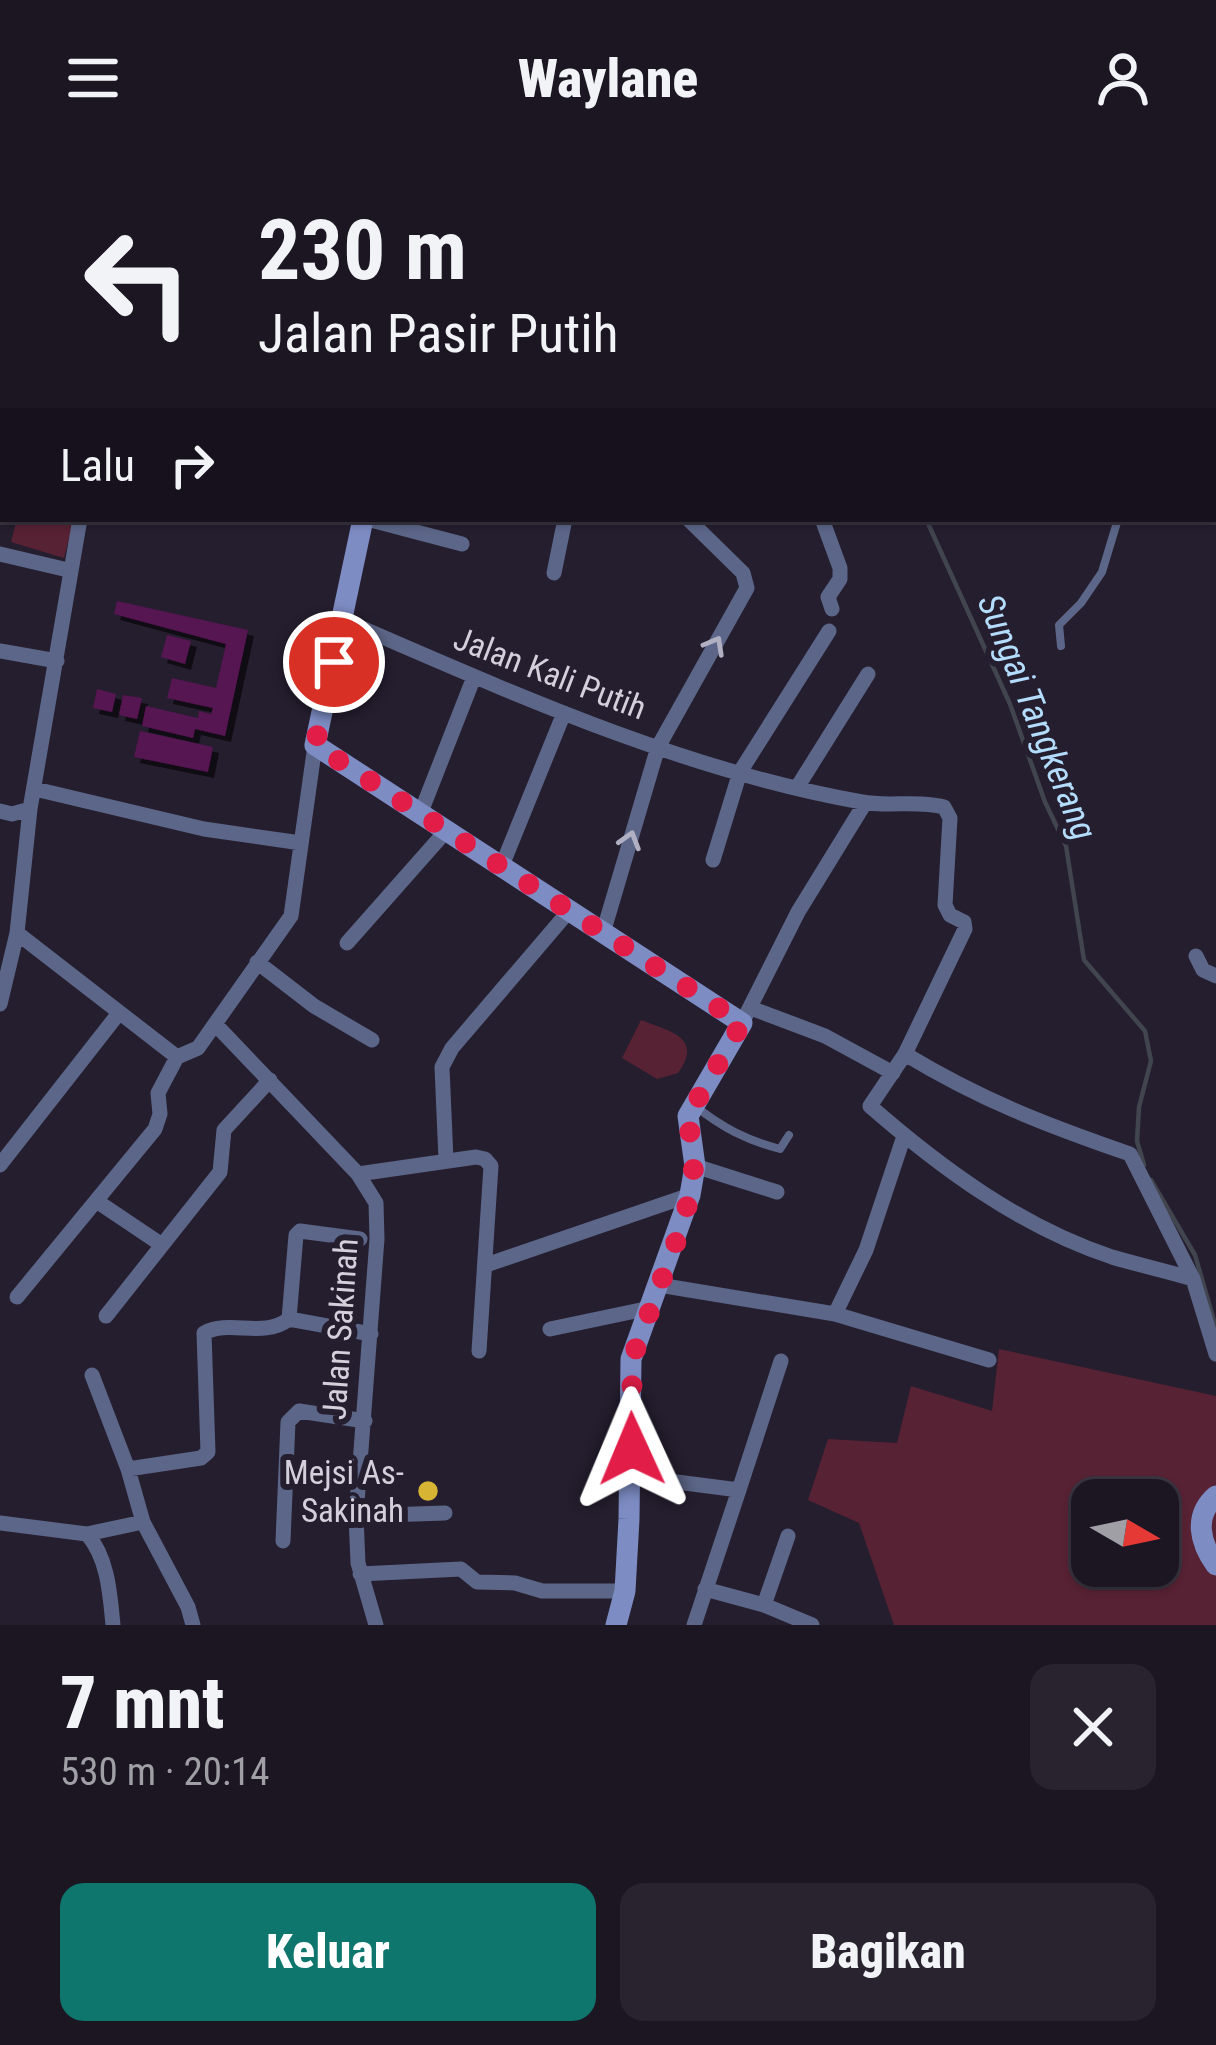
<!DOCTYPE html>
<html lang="id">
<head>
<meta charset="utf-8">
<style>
  body { margin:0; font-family:"Roboto Condensed",sans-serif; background:#292330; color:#f1f3f6; height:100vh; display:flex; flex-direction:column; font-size:45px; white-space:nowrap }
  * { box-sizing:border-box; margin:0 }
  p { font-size:39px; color:#a09fa6 }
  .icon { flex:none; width:66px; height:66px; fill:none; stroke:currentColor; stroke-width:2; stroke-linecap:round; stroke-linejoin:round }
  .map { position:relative; height:1469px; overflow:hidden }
  .drawer { display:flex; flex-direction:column; background:#1c1623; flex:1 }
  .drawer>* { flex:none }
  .banner { position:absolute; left:0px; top:0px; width:1218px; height:366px; box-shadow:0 3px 9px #0004,0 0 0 3px #3a3541; background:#1c1623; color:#f1f3f6; overflow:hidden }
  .needle { width:78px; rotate:99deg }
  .tools { position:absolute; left:1071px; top:1323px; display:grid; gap:24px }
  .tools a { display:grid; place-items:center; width:108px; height:108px; border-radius:24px; background:#1c1623; box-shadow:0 3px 9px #0004,0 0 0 3px #3a3541; font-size:60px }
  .pin { position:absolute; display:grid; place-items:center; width:102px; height:102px; color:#fff; margin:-51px; border:6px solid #fff; border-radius:50%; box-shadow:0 3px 12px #0007 }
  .me { position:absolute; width:132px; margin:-66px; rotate:359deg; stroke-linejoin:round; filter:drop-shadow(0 0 9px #0008) }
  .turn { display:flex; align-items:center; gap:42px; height:252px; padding:0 60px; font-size:54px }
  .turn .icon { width:156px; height:156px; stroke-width:2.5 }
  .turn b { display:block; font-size:84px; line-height:102px }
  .then { display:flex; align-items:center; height:114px; padding:0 60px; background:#0003; gap:24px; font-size:45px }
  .round { display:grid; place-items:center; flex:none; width:126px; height:126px; border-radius:24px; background:#292330 }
  .summary { display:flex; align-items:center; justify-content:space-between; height:204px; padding:0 60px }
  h1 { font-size:72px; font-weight:800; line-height:90px }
  .cta { display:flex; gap:24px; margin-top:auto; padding:24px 60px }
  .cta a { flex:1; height:138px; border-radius:24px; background:#0f766e; color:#fff; font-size:48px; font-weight:800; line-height:138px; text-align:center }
  .cta a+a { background:#292330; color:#f1f3f6 }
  header { display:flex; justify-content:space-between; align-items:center; height:156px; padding:0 60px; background:#1c1623; font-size:54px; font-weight:800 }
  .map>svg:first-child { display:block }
  .green { fill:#572233; fill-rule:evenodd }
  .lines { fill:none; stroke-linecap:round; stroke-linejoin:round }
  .stream { stroke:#41454e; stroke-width:4.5 }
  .building { fill:#571351; filter:url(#shadow) }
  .lane { stroke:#5c6688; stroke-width:8 }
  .street { stroke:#5c6688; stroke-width:15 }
  .secondary { stroke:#7d8cc3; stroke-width:21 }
  .oneway { stroke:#b0b0c2 }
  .route { stroke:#e11d48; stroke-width:21; stroke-dasharray:0 37.8 }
  .poi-dot { fill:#d8b434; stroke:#251e2f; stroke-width:4.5 }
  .labels { text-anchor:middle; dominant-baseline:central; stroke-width:12; stroke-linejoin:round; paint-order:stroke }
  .street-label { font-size:33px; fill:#d4d0db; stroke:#251e2f }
  .poi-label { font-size:33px; fill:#d4d0db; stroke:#251e2f; text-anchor:end }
  .water-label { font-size:36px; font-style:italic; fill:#b4dcfc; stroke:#251e2f }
</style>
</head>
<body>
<header><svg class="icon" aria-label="menu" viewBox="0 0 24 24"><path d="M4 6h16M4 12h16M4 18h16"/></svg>Waylane<svg class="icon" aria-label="person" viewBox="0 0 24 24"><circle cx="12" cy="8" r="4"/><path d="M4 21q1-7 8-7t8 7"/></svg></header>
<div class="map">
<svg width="1216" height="1469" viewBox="0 0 1216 1469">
  <defs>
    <filter id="shadow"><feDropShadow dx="6" dy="6" stdDeviation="0" flood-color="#0009"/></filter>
  </defs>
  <rect width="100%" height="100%" fill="#251e2f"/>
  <!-- green -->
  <path class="green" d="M17,363H74L64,402L11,386Z
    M641,864C669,875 704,881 678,917L657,923L622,902Z
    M999,1193L1216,1240V1469H894L859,1367L808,1344L828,1283L897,1287L911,1230L992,1255ZM1092,1344H1158V1410H1092Z"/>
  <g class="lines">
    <!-- stream -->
    <path class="stream" d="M826,3V0
      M926,363L1010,548L1045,646L1066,690L1084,804L1145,875L1151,905L1139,951L1137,985L1144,1009
      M1151,1024L1195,1099L1216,1172"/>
  </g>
  <!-- building -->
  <path class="building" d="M117,445L248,474L225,580L195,573L193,582L142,570L146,550L198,562L199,555L211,558L213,552L167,542L172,522L216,532L226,488L114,458Z
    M167,479L191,485L185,508L161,501Z
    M97,533L116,538L112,556L93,552Z
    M123,539L142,542L137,563L119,559Z
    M140,575L213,591L208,616L134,601Z"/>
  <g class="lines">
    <!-- lane -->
    <path class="lane" d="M1061,490L1059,469L1081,447L1102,416L1118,363
      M695,950C723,972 746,984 780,993L789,979"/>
    <!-- street -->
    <path class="street" d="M565,0L566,3
      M671,0L672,3
      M161,3V0
      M410,3V0
      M0,10H3
      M1215,135L1216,140
      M80,363L30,653L17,777L177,901L198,892L291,760L315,589
      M367,363L462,388
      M822,363L840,412V423L828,441L832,453
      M0,398L68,414
      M554,417L565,363
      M343,464C510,536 681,614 862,646C888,651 917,644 944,651L950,662L945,749L950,759L964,766L965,773L905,898L870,950C941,1012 1021,1071 1112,1101C1139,1109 1166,1115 1193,1123
      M0,495L57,505
      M798,630L868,518
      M35,633L204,673L301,687
      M0,655L12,658L30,653
      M421,656L474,521
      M713,704L740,616L829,475
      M501,712L564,557
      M603,777L658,591L747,432L743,417L688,363
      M347,787L446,675
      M1196,800L1203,814L1216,820
      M257,806L314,850L372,884
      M0,848L17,777
      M751,852L825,880L893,917
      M742,867L798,756L865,647
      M216,869L358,1018L376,1047L377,1083L356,1360L358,1407L376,1469
      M905,898C981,944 1046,969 1130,998L1193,1123L1216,1198
      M446,1004L442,911L452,892L569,755
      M0,1009L119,857
      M695,1010L777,1036
      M358,1018L476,1001L485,1003L491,1010L479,1195
      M98,1046L162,1089
      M486,1109L690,1039
      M659,1129L835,1158L866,1094L904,980
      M17,1141L155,973L160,958L158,937L177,901
      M835,1158L989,1204
      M106,1160L220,1016L224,974L270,924
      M289,1163L296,1079L300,1075L360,1083
      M550,1173L650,1152
      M128,1313L201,1302L208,1296L204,1177C230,1163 263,1183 289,1163L371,1178
      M630,1320L739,1334L694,1469
      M739,1334L781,1205
      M356,1360L445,1357
      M143,1366L188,1451L193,1469
      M0,1367L87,1378C108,1402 110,1438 113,1469
      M87,1378L143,1366L128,1313L92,1219
      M283,1385L288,1266L299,1255L365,1265
      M360,1418L461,1413L477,1426L515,1427L542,1435H625
      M705,1433L764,1449L812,1469
      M764,1449L788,1380"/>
    <!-- secondary -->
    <path class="secondary" d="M1114,3L1115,0
      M1215,110H1216
      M0,201L3,202
      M363,363L315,589L742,867L688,960L695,1010L690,1039L631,1203L629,1363L625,1435L616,1469
      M1216,1340C1193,1360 1200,1387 1216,1409"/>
  </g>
  <!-- one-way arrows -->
  <defs><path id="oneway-chevron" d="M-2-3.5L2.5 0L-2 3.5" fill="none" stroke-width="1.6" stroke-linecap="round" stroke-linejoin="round" transform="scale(3)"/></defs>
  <g class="oneway">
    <use href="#oneway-chevron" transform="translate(715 489) rotate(-61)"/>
    <use href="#oneway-chevron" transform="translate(630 684) rotate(-73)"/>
  </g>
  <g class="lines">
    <!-- route -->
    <path class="route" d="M334,506L315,589L742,867L688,960L694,1010L685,1062L632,1203V1293"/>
  </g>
  <!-- markers -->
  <circle class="poi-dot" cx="428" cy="1335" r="12"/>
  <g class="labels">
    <!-- street labels -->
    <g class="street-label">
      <text transform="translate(550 517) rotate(21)">Jalan Kali Putih</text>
      <text transform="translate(340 1173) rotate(-86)">Jalan Sakinah</text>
    </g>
    <!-- poi labels -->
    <g class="poi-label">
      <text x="404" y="1316">Mejsi As-<tspan x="404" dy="38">Sakinah</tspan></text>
    </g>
    <!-- water labels -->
    <g class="water-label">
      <text transform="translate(1037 561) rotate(68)">Sungai Tangkerang</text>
    </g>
  </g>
</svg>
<div class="tools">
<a><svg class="needle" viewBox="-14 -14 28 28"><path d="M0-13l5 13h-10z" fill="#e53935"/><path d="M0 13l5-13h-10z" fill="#a09fa6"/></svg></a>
</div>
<div class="pin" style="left:334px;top:506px;background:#d93025"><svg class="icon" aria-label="arrive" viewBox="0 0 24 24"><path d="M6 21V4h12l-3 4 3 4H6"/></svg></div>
<svg class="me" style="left:632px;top:1293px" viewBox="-20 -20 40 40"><path d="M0-17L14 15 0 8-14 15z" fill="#e11d48" stroke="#fff" stroke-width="4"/></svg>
<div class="banner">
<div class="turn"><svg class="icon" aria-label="left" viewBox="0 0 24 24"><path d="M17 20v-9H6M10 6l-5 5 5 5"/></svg><div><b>230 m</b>Jalan Pasir Putih</div></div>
<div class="then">Lalu<svg class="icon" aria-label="right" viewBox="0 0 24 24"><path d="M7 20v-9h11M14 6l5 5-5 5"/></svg></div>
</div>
</div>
<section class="drawer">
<div class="summary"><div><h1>7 mnt</h1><p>530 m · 20:14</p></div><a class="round"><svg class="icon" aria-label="close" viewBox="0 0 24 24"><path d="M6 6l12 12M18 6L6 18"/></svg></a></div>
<div class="cta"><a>Keluar</a><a>Bagikan</a></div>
</section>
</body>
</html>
